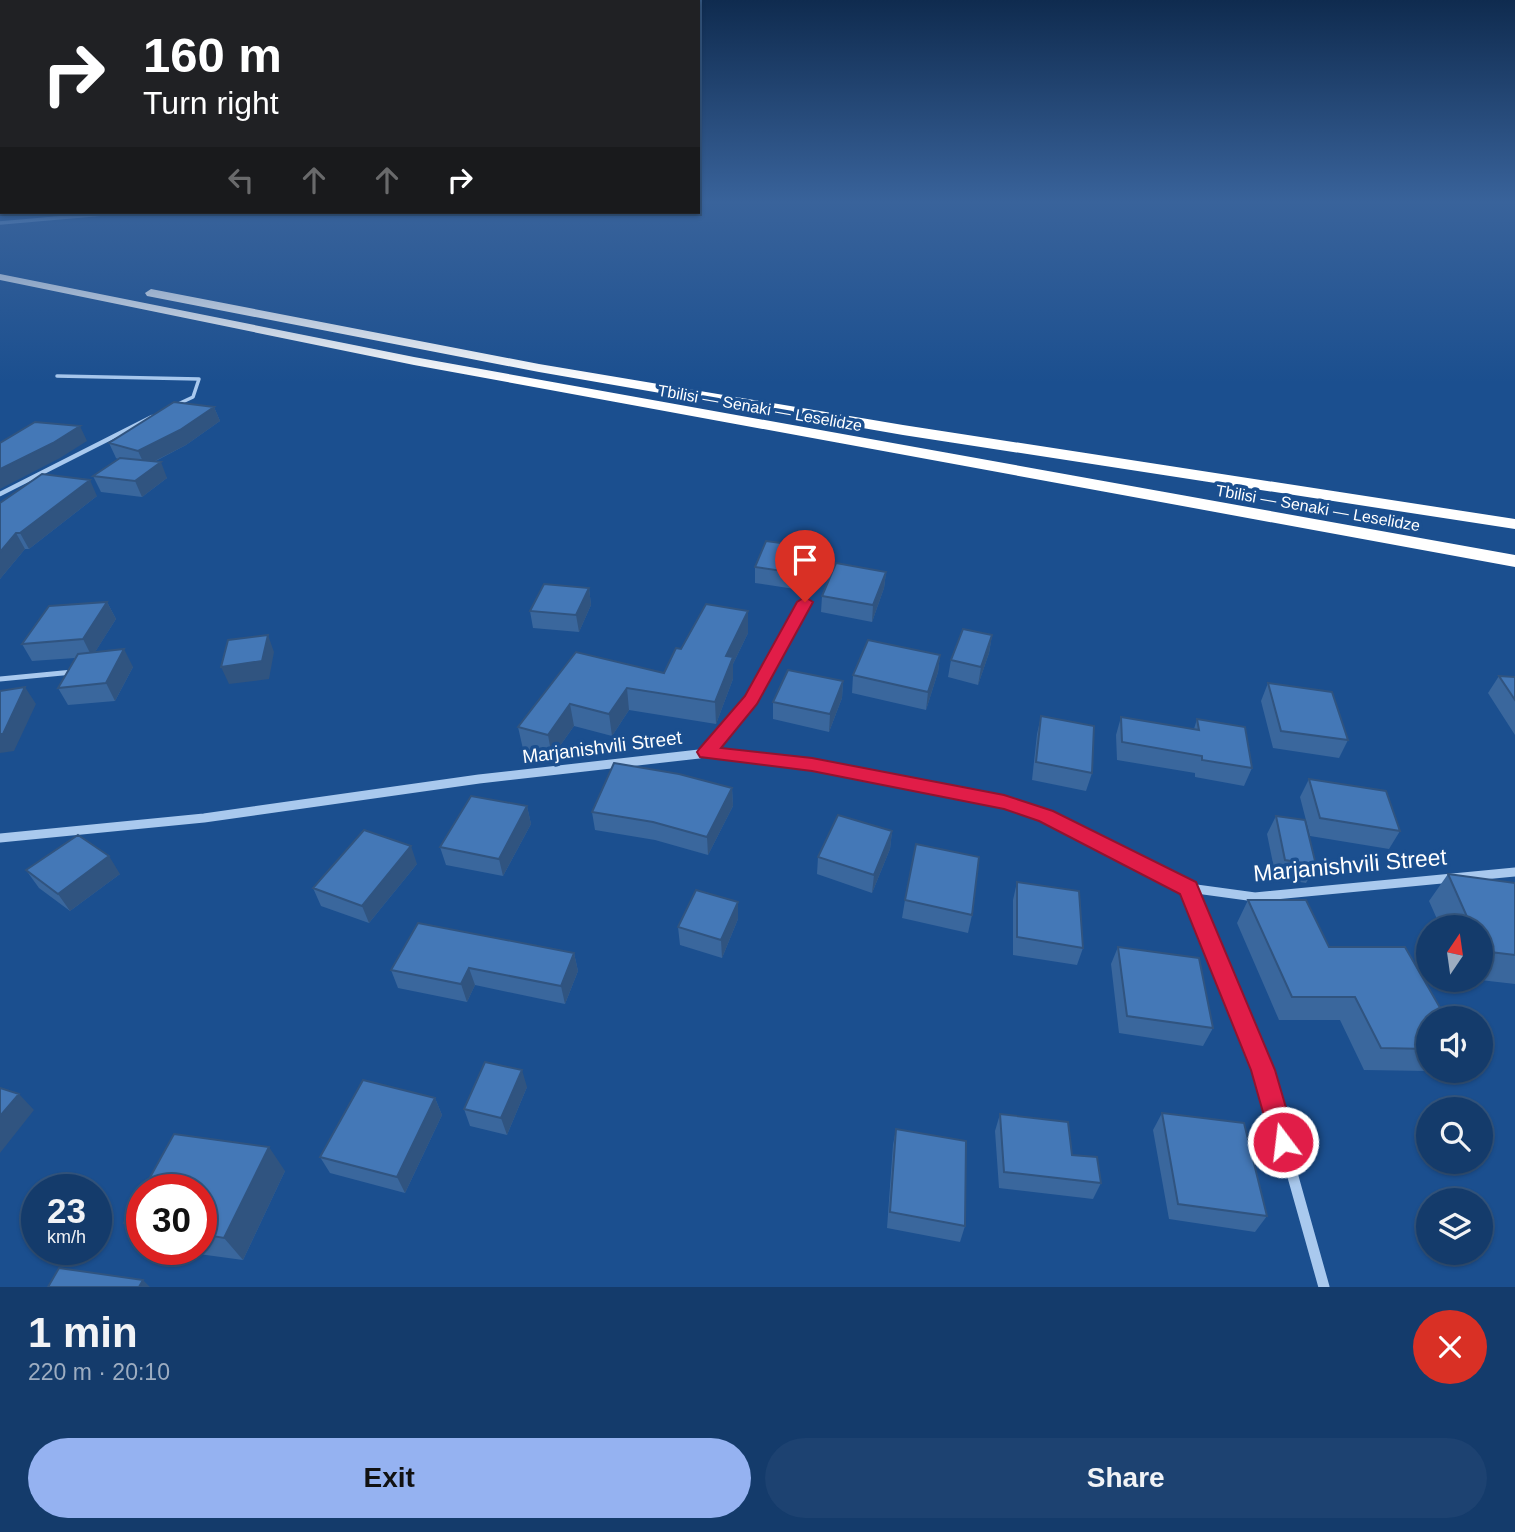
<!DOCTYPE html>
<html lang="en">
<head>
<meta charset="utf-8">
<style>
  body { margin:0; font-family:Helvetica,sans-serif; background:#1d4271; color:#f1f3f6; height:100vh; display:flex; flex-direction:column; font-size:26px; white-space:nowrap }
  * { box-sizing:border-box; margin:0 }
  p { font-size:23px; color:#9dadc1 }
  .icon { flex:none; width:38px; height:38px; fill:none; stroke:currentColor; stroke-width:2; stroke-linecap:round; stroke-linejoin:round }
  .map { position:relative; height:1287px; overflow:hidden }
  .sheet { display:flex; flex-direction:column; background:#143b6b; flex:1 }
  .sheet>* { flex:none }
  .hud { position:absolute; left:0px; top:0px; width:700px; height:214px; box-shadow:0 2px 5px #0004,0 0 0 2px #33557e; background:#202124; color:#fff; overflow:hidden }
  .needle { width:46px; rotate:13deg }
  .buttons { position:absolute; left:1416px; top:915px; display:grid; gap:14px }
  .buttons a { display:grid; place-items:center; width:77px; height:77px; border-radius:50%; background:#143b6b; box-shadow:0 2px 5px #0004,0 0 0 2px #33557e; font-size:35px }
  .speed { position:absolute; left:21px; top:1174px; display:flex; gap:14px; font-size:35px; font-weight:700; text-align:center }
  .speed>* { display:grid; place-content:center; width:91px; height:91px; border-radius:50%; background:#143b6b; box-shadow:0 2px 5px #0004,0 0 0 2px #33557e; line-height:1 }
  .speed small { font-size:18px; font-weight:400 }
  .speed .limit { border:10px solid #d22; background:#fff; color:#111 }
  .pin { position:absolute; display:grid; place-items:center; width:60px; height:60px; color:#fff; margin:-72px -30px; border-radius:50% 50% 50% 0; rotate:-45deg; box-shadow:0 0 7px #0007 }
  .pin .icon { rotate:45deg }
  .me { position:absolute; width:77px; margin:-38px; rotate:345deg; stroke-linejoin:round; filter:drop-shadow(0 0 5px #0008) }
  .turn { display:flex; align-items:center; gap:24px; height:147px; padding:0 28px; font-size:32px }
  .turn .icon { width:91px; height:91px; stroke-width:2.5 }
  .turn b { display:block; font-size:49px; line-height:60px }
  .lanes { display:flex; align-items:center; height:66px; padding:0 28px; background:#0003; justify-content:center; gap:35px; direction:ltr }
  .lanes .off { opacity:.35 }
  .round { display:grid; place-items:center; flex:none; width:74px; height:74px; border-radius:37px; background:#1d4271 }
  .overview { display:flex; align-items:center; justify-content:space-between; height:119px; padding:0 28px }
  h1 { font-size:42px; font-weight:600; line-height:52px }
  .button { display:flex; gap:14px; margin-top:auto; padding:14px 28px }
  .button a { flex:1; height:80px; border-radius:42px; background:#95b2f1; color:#111; font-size:28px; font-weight:600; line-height:80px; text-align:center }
  .button a+a { background:#1d4271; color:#f1f3f6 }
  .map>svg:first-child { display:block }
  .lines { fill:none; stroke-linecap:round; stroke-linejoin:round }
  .lane-far2 { stroke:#a9c9ee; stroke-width:3.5 }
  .lane-far1 { stroke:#a9c9ee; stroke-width:4.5 }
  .lane { stroke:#a9c9ee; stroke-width:5 }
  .street-far3 { stroke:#a9c9ee; stroke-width:3.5 }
  .street-far2 { stroke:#a9c9ee; stroke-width:7 }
  .street-far1 { stroke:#a9c9ee; stroke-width:9 }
  .street { stroke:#a9c9ee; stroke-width:11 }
  .highway { fill:#fff; fill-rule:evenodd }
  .wall { fill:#3a679d }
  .shaded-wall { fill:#305480 }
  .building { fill:#4478b7; stroke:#305480; stroke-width:2 }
  .route { fill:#e11d48; stroke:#92132f; stroke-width:2 }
  .labels { text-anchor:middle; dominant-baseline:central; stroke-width:7; stroke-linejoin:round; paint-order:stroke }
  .far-street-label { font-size:16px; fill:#fff; stroke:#1b4f8f }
  .street-label { font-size:19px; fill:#fff; stroke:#1b4f8f }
  .near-street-label { font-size:23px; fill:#fff; stroke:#1b4f8f }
</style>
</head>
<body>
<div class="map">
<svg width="1515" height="1287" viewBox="0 0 1515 1287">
  <rect width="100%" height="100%" fill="#1b4f8f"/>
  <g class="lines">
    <!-- lane-far2 -->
    <path class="lane-far2" d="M57,376L199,379L193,397L176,405"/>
    <!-- lane-far1 -->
    <path class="lane-far1" d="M0,494L152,417"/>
    <!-- lane -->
    <path class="lane" d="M0,679L73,672
      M706,753L751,700L805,602"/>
    <!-- street-far3 -->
    <path class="street-far3" d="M0,223L126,212"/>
    <!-- street-far2 -->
    <path class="street-far2" d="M684,756L706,753L730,756"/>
    <!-- street-far1 -->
    <path class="street-far1" d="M714,754L812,764L1005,802L1046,816L1189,888L1255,897L1515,872
      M0,838L204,818L479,779L699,754
      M1189,888L1231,992"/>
    <!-- street -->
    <path class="street" d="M1230,990L1263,1070L1324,1287"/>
    <!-- highway -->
    <path class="highway" d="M0,274L414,357L1515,555V567L414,365L0,280Z
      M151,289L539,364L903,425L1515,519V529L903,435L539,372L147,296L145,293Z"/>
  </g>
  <!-- wall -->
  <path class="wall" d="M214,407L220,421L186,445L154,462L167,478L142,497L101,492L93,476L118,459L116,458L109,443Z
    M97,496L29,549H25L0,579V503Z
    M819,564L808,591L755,583V567Z
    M886,572L884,588L872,622L821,612L822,596Z
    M589,588L591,605L579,632L533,628L530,611Z
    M107,602L116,619L95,652L133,667L115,701L68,705L58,688L75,658L32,661L22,644Z
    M748,633L733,664V679L716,724L629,710L612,736L574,726L552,757L523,749L518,727L576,652L664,673L681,649Z
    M992,635L989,653L978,685L948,677L951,660Z
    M940,655L938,672L926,710L852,693L853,675Z
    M1499,676L1515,677V735L1488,693Z
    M843,681L842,698L829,732L773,719V702Z
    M1268,683L1348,740L1339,758L1273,748L1261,701Z
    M1041,716L1092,773L1086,791L1032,780L1037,734Z
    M1121,717L1194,729L1197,719L1252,768L1244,786L1195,777V773L1117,760L1116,735Z
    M1309,779L1400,831L1389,849L1310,836L1300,797Z
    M732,788L733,806L708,855L655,840L595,830L592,812Z
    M527,806L531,824L503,876L446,865L440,847Z
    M1276,816L1316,865L1306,883L1276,878L1267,834Z
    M892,831L890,849L872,893L817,874L818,857Z
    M417,864L369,923L321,906L313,888Z
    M26,870L120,874L70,911L39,888Z
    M1448,874L1515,883V984L1480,980V928H1441L1429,901Z
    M1017,882L1083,948L1077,965L1013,955V900Z
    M905,900L972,915L968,933L902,918Z
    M1248,900L1329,947L1428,1018V1071L1364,1070L1340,1020H1279L1237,923Z
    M738,902V919L722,958L680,945L678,927Z
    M1118,947L1213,1028L1203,1046L1119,1033L1111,964Z
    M574,953L578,971L565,1004L475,985L467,1002L398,988L391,970Z
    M527,1087L507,1135L470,1126L464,1109Z
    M435,1098L442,1115L405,1193L330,1173L320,1157Z
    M1162,1113L1267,1216L1255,1232L1169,1219L1153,1130Z
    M1000,1114L1072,1155L1101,1183L1093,1199L999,1188L995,1131Z
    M896,1129L965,1226L960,1242L887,1228L893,1145Z
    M285,1171L243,1260L169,1250H201V1190Z
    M142,1191V1242L124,1223Z"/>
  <!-- shaded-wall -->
  <path class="shaded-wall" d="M214,407L220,421L186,445L145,466L138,451Z
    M80,426L87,441L60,458L0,489V469Z
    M161,462L167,478L142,497L135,481Z
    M90,480L97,496L29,549L20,533Z
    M16,533L25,549L0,579V552Z
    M819,548V564L808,591L809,575Z
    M886,572L884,588L872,622L873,605Z
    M589,588L591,605L579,632L576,615Z
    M107,602L116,619L92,657L83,639Z
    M748,611V633L733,664V679L716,724L715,702L726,656Z
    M268,635L274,652L269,679L229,684L221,667Z
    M992,635L989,653L978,685L981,667Z
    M124,649L133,667L115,701L106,683Z
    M940,655L938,672L926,710L928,692Z
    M843,681L842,698L829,732L830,714Z
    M25,687L36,704L14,751L0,753V734Z
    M627,688L629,710L612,736L609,714Z
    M570,704L574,726L552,757L548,735Z
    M732,788L733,806L708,855L707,837Z
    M527,806L531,824L503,876L499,859Z
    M892,831L890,849L872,893L874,875Z
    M411,846L417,864L369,923L362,906Z
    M109,856L120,874L70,911L58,894Z
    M738,902V919L722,958L721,940Z
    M574,953L578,971L565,1004L561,986Z
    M469,968L475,985L467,1002L461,984Z
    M522,1070L527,1087L507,1135L501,1118Z
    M19,1094L34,1110L0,1153V1116Z
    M435,1098L442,1115L405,1193L397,1177Z
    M269,1147L285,1171L243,1260L224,1238Z
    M143,1280L150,1287H139Z"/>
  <!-- building -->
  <path class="building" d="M174,402L214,407L180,430L138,451L109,443Z
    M35,422L80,426L53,443L0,469V443Z
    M120,458L161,462L135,481L93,476Z
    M42,474L90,480L20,533H16L0,552V503Z
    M766,541L819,548L809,575L755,567Z
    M836,563L886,572L873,605L822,596Z
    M544,584L589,588L576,615L530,611Z
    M107,602L83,639L22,644L49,606Z
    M706,604L748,611L726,656L733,657L715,702L627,688L609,714L570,704L548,735L518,727L576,652L664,673L676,648L681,649Z
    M963,629L992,635L981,667L951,660Z
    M268,635L262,661L221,667L228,640Z
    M868,640L940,655L928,692L853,675Z
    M124,649L106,683L58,688L78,654Z
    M788,670L843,681L830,714L773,702Z
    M1499,676L1515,677V700Z
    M1268,683L1332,692L1348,740L1281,731Z
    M25,687L3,734H0V691Z
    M1041,716L1094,726L1092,773L1036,762Z
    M1121,717L1199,730L1197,719L1245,727L1252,768L1202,760V756L1122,742Z
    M614,763L679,774L732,788L707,837L653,822L592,812Z
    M1309,779L1386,791L1400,831L1320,818Z
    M471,796L527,806L499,859L440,847Z
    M838,815L892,831L874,875L818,857Z
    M1276,816L1305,820L1316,865L1285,860Z
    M364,830L411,846L362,906L313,888Z
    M78,835L109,856L58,894L26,870Z
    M916,844L979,857L972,915L905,900Z
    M1448,874L1515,883V955L1482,951L1480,947V928H1472Z
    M1017,882L1079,891L1083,948L1017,937Z
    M696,890L738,902L721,940L678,927Z
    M1248,900H1306L1329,947H1405L1446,1018H1428V1049L1381,1048L1355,997H1292Z
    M418,923L574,953L561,986L469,968L461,984L391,970Z
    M1118,947L1199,958L1213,1028L1127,1016Z
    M485,1062L522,1070L501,1118L464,1109Z
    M363,1080L435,1098L397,1177L320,1157Z
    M0,1088L19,1094L0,1116Z
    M1162,1113L1244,1123L1267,1216L1178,1204Z
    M1000,1114L1068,1122L1072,1155L1097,1157L1101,1183L1004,1172Z
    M896,1129L966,1141L965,1226L890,1212Z
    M174,1134L269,1147L224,1238L201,1234V1190H143Z
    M142,1191V1226L124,1223Z
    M59,1268L143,1280L139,1287H48Z"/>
  <!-- sky -->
  <linearGradient id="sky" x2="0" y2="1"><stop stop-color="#0f2b4f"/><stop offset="0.53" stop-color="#39639b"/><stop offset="1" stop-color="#39639b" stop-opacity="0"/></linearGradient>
  <rect width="1515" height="382" fill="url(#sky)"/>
  <!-- route -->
  <path class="route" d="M805,597L813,602L757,704L721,748L812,758L1004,795L1053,811L1196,882L1275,1070L1296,1142L1293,1151L1283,1155L1274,1151L1251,1070L1180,894L1039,821L1004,809L812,771L700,757L697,752L700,748L745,696L797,602Z"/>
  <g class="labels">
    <!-- far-street labels -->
    <g class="far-street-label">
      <text transform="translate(760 408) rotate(10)">Tbilisi — Senaki — Leselidze</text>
      <text transform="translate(1318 508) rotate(10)">Tbilisi — Senaki — Leselidze</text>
    </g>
    <!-- street labels -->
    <g class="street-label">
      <text transform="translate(602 747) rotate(-7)">Marjanishvili Street</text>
    </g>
    <!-- near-street labels -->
    <g class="near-street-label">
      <text transform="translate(1350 865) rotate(-5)">Marjanishvili Street</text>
    </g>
  </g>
</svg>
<div class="buttons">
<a><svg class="needle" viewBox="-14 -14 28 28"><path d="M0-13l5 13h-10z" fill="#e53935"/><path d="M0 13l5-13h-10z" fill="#9dadc1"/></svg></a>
<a><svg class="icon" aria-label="sound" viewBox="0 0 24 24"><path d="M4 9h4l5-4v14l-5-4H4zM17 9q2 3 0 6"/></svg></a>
<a><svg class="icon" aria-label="search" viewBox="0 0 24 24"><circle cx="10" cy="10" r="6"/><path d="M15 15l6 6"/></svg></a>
<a><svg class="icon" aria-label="layers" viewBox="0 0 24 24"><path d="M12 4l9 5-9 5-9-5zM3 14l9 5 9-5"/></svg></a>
</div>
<div class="speed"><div>23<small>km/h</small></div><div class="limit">30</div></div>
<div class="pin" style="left:805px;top:602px;background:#d93025"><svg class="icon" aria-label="arrive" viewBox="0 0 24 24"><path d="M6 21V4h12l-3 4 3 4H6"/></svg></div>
<svg class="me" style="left:1283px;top:1142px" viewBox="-20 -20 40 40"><circle r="17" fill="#e11d48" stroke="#fff" stroke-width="3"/><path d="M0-11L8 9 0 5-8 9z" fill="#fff"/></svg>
<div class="hud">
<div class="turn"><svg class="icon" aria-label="right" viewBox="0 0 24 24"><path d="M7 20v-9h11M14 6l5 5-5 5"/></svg><div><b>160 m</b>Turn right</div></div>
<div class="lanes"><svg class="icon off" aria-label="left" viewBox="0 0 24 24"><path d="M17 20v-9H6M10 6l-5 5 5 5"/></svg><svg class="icon off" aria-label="ahead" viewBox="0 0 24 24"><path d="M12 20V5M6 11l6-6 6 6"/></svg><svg class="icon off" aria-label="ahead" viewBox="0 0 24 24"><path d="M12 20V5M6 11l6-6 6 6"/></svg><svg class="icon" aria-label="right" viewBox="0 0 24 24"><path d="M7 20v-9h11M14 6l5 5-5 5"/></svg></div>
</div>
</div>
<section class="sheet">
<div class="overview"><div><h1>1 min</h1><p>220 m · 20:10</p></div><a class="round" style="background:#d93025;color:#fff"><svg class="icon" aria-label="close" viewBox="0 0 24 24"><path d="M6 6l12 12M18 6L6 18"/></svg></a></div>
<div class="button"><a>Exit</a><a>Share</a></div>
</section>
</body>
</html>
